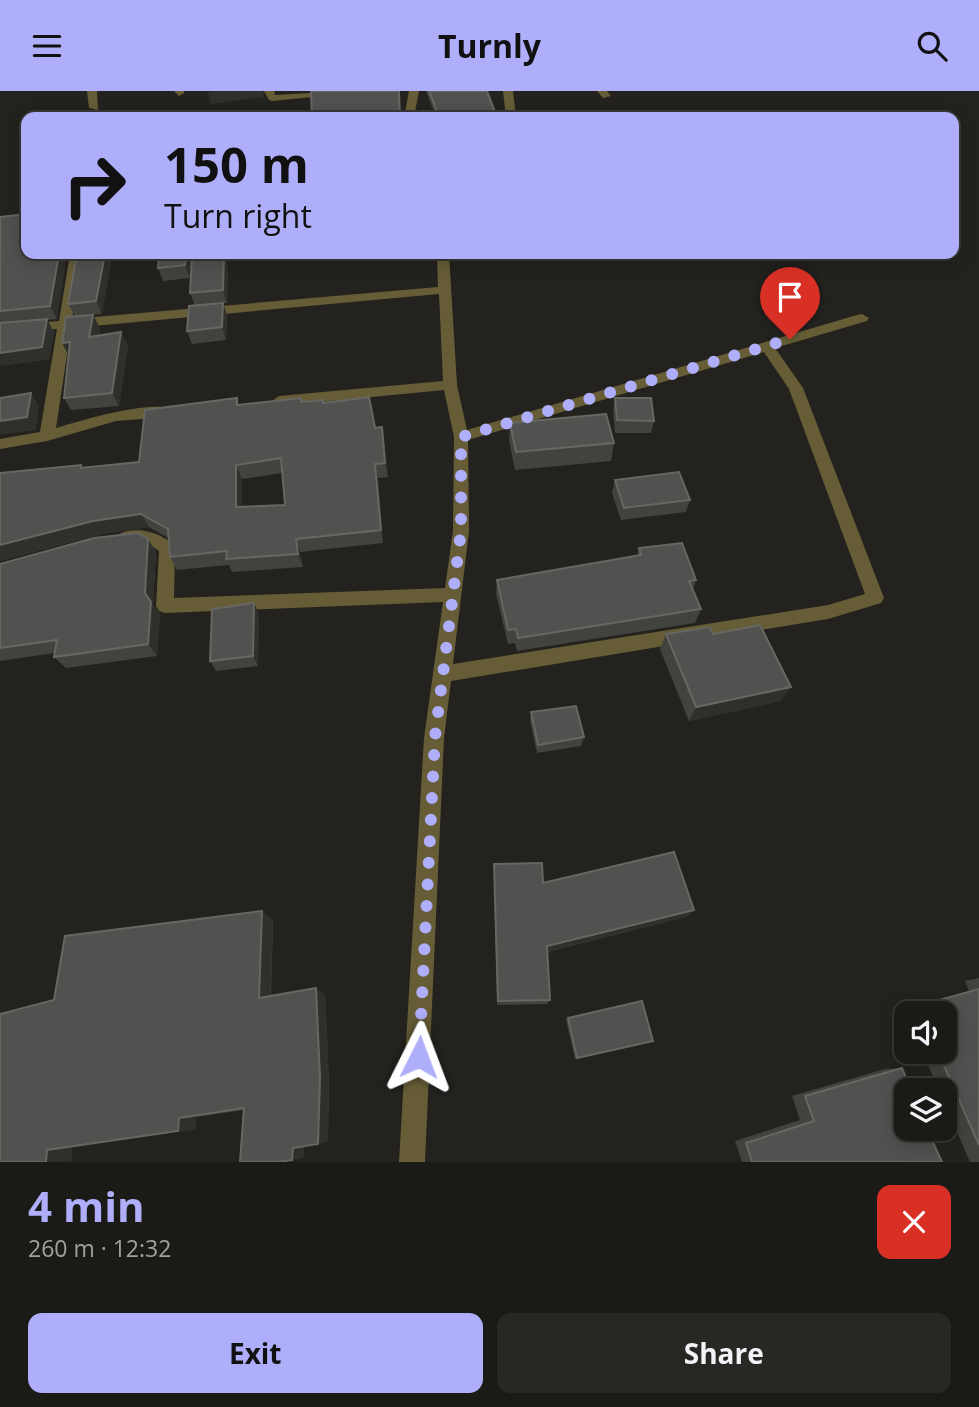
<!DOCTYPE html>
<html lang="en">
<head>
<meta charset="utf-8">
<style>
  body { margin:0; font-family:"Open Sans",sans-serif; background:#272724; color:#f1f3f6; height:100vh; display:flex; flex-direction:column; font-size:26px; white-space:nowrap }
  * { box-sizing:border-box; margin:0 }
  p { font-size:23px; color:#9fa1a1 }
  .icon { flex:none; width:38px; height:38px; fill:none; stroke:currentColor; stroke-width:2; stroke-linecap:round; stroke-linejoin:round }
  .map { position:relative; height:1071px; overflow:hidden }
  .details { display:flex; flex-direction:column; background:#1a1a17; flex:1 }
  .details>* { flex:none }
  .top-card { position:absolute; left:21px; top:21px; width:938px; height:147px; border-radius:14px; box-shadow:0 4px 18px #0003,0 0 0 2px #383836; background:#afaefa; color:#111; overflow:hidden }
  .controls { position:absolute; left:894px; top:910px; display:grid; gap:14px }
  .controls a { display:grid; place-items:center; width:63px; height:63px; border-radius:14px; background:#1a1a17; box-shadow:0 4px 18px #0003,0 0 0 2px #383836; font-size:35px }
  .pin { position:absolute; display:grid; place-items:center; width:60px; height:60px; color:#fff; margin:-72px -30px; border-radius:50% 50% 50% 0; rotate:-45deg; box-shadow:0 0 7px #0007 }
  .pin .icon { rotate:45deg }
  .me { position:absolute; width:77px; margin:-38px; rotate:3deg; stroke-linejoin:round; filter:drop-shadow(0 0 5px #0008) }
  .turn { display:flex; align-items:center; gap:24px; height:147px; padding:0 28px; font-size:32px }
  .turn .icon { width:91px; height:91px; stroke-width:2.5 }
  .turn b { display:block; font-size:49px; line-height:60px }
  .round { display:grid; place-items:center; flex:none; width:74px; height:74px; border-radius:14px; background:#272724 }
  .head { display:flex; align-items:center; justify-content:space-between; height:119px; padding:0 28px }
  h1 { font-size:42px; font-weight:700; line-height:52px; color:#afaefa }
  .button { display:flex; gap:14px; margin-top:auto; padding:14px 28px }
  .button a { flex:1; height:80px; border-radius:14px; background:#afaefa; color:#111; font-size:28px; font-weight:700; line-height:80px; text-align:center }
  .button a+a { background:#272724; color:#f1f3f6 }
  header { display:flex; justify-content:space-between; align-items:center; height:91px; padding:0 28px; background:#afaefa; color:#111; font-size:32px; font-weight:700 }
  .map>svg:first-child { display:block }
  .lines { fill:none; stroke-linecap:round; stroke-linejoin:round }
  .minor { fill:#665d36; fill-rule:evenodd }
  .wall { fill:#42423f; fill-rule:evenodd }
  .shaded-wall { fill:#2f2f2c }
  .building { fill:#51514f; stroke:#666663; stroke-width:2; fill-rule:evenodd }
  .route { stroke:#afaefa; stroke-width:12; stroke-dasharray:0 21.6 }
</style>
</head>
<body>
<header><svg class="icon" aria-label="menu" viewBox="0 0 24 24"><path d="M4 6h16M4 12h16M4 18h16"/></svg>Turnly<svg class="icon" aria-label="search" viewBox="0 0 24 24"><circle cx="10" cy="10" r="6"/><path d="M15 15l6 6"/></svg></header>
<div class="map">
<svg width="979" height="1071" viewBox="0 0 979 1071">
  <rect width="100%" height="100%" fill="#23221f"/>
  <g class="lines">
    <!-- minor -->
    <path class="minor" d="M87,0H97L98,19L89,17Z
      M174,0H184V2L179,5Z
      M264,0H274L275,4L347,0L342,3L272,10L269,9Z
      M409,0H419L414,26H404Z
      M503,0H513L516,26H506Z
      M597,0H607L611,5L603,7Z
      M70,163H82L72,228L438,196L437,163H449L457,294L467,339L857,224L862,223L869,227L867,230L775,257L803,297L884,507L881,512L828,528L451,590L444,647L425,1071H399L424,647L443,511L165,522L159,520L156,515L159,460L147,452L121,455L113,449C125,431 165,440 175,457L174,507L445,497L453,440L454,346L444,299L279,315L272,310L279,305L443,290L439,203L71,237L56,337C77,331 161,305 175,321L168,326L116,330L47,350L0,358V348L40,341L57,238L0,243V235L59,230ZM764,261L789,298L865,503L828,514L453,573L469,440L468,349Z"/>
  </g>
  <!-- wall -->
  <path class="wall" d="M426,0H487L497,26H436Z
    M26,123L57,228L47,229L54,241L49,268L0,275V126Z
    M77,163L102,223L75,225L68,213Z
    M159,163H191L190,187L163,190L158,177Z
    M224,163L228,175L227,212H223L227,225L226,249L192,253L187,240L195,215L190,202Z
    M93,224L100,237L99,244L128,254L119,315L71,319L64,307Z
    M301,307L302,311L324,312L375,337L384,350L388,386L378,387L383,452L300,461L303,476L232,481L229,474L177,479L170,466L168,447L149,436L102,443L0,470V382L81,374L83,377L139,371L239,314ZM282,382L285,414L242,416V388Z
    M615,307L654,330L651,342H615L613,319Z
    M510,332L614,352L611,370L515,379L509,350Z
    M615,389L690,409L686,421L621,429L612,402Z
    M639,457L696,489L693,498L701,518L695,532L517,560L515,552L508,553L496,503L497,489L637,464Z
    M156,461L153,514L160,523L157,565L66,577L54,566L55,562L0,570V473Z
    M259,523L258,575L216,580L210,570Z
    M666,543L781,610L689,630L660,558Z
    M531,621L584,646L581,655L537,662L530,630Z
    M494,782L543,792L694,819L686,826L547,861L550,909L547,913L497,914Z
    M273,829L271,905L325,903L329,988L328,1050L304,1055V1066L292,1069L244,1019L196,1026V1038L72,1056L71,1071H0L54,909Z
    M979,887V1071H970L945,1013V999H939L922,961H945V922H906V930L901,919L969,900L965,890Z
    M568,927L653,950L575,968L566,929Z
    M902,977L942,1071H742L735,1050L800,1029L792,1005L885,978Z"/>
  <!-- shaded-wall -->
  <path class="shaded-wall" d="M218,0H263L264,6L211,13L208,1Z
    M59,163H67L57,228L50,215Z
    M105,163H113L102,223L96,210Z
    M186,163H191L190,187L185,174Z
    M224,163L228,175L227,212L223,199Z
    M223,212L227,225L226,249L222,236Z
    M93,224L100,237L96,258L89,246Z
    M47,228L54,241L49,268L0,275V262Z
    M121,241L128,254L119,315L112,302Z
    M70,251L69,265L62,252Z
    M31,302L39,315L36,339L0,344V330Z
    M382,336L384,350L388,386L385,372Z
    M375,373L378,387L383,452L381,439Z
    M236,374L242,388V430L236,416Z
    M141,423L149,436L102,443L0,470V454L93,430Z
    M148,448L156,461L153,514L160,523L157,565L148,553L145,502Z
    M296,448L300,461L303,476L298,463Z
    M254,512L259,523L258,575L253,565Z
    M791,596L781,610L689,630L696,616Z
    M694,819L686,826L545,861L547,855Z
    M262,820L273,829L270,912L259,907Z
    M316,897L325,903L329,988L328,1050L318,1053Z
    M196,1026V1038L178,1040L179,1027Z
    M304,1054V1066L292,1069L293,1057Z
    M72,1056L71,1071H46L47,1059Z"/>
  <!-- building -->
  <path class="building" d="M311,0H399L400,26H312Z
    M429,0H487L497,26H439Z
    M26,123V163H59L50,215L0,220V126Z
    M77,163H105L96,210L68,213Z
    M159,163H186L185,174L158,177Z
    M224,163L223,199L190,202L192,165Z
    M223,212L222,236L187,240L189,215Z
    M93,224L89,246L121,241L112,302L64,307L70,251L62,252L66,226Z
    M47,228L42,256L0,262V232Z
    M31,302L27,326L0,330V307Z
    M369,306L375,337L382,336L385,372L375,373L381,439L296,448L298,463L226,468L227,460L170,466L168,438L141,423L93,430L0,454V382L81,374V377L139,371L145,319L237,307V314L301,307V311L323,309V312ZM281,367L285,414L236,416V374Z
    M615,307H651L654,330L617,329Z
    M606,323L614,352L516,361L510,332Z
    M679,381L690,409L624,417L615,389Z
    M138,442L148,448L145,502L151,511L148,553L54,566L57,549L0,557V473L94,447Z
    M682,452L696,489L689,490L701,518L518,547L516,538L508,539L497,489L641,464L639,457Z
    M254,512L253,565L210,570L212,518Z
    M760,534L791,596L696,616L666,543L710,536L713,543Z
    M576,615L584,646L538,654L531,621Z
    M674,761L694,819L547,855L550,909L498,910L494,773L542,772L543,792Z
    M262,820L259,907L316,897L320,987L318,1053L293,1057L292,1069L277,1071H240L244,1017L179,1027L178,1040L47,1059L46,1071H0V923L54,909L65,845Z
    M979,898V1054L938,961H945V922H918L915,916Z
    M642,910L653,950L577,967L568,927Z
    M902,977L911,999H906V1038H927L942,1071H752L746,1052L814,1030L805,1005Z"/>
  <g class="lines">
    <!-- route -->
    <path class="route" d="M419,966L435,646L461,440V346L790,248"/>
  </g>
</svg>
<div class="controls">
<a><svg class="icon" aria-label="sound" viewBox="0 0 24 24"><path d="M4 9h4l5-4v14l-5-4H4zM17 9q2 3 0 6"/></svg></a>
<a><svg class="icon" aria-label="layers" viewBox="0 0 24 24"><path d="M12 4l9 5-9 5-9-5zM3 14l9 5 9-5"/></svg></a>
</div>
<div class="pin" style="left:790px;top:248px;background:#d93025"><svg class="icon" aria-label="arrive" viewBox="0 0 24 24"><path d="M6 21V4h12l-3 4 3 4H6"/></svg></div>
<svg class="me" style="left:419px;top:966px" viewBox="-20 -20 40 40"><path d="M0-17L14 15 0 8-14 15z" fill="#afaefa" stroke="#fff" stroke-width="4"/></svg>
<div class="top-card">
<div class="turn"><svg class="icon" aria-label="right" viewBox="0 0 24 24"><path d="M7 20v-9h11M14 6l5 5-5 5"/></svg><div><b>150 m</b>Turn right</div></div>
</div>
</div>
<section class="details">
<div class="head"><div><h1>4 min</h1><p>260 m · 12:32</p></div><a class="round" style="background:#d93025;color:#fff"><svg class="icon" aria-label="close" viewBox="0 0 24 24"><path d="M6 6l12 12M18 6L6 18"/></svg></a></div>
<div class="button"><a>Exit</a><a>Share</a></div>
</section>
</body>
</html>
